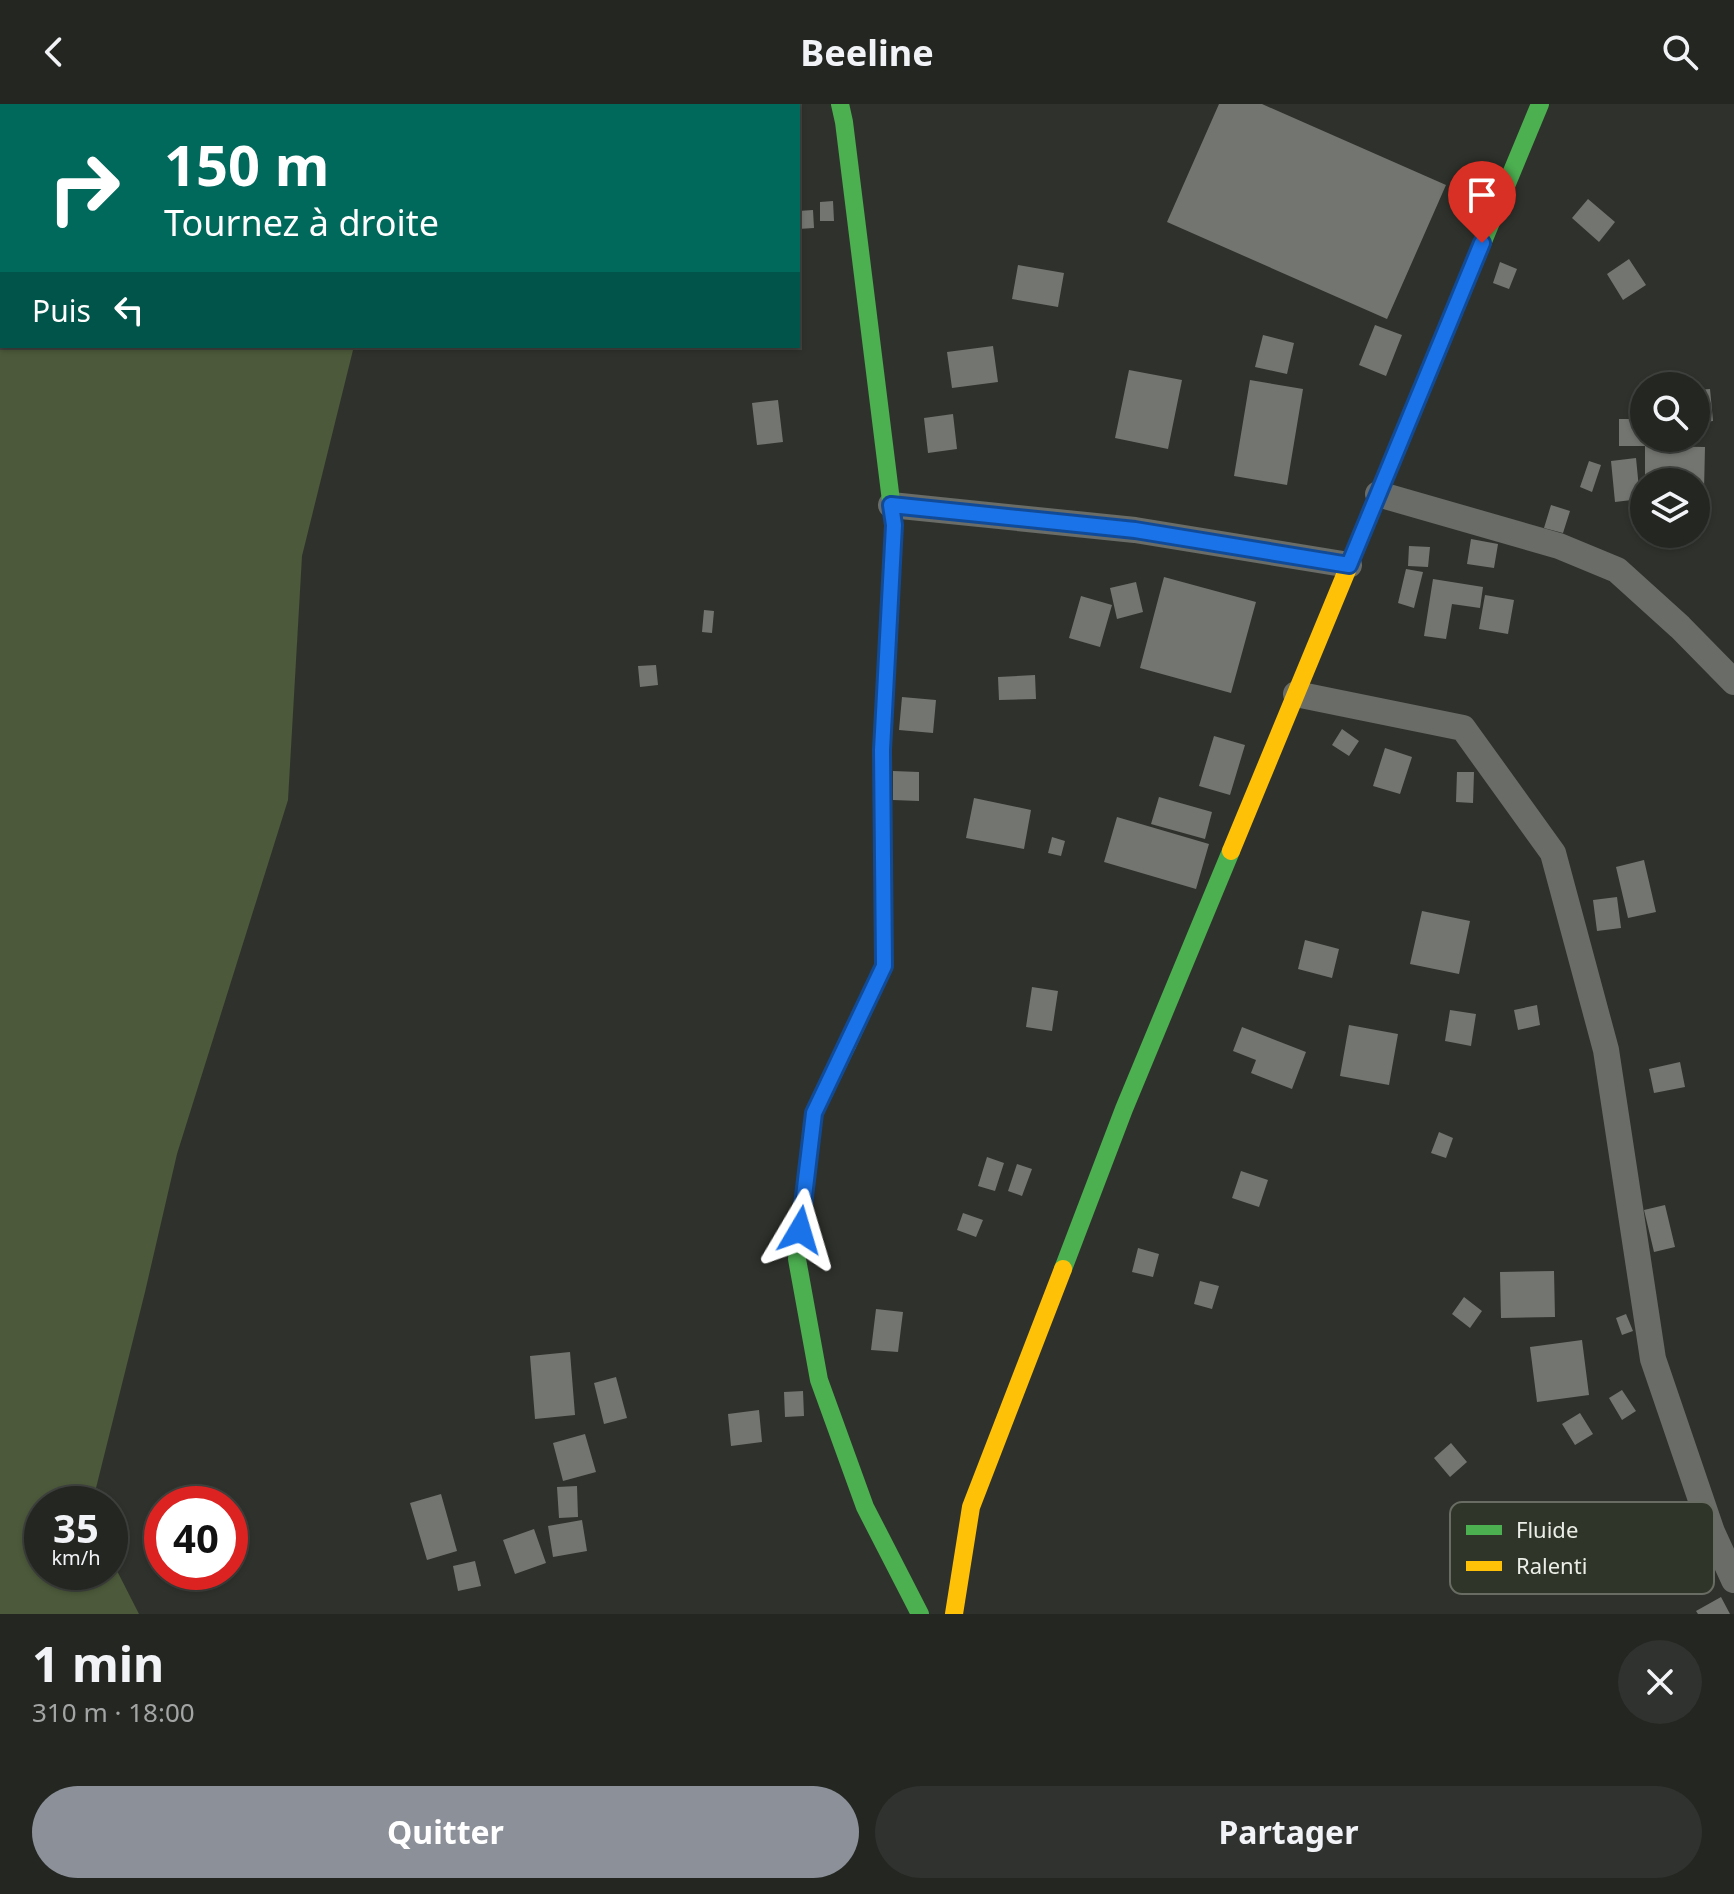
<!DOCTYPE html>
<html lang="fr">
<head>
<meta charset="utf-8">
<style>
  body { margin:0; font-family:"Noto Sans",sans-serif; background:#2f322e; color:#f1f3f6; height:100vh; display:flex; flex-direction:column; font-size:30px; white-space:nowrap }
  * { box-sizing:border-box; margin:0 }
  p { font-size:26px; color:#a3a5a5 }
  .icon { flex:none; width:44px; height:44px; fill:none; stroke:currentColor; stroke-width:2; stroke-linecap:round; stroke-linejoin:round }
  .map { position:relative; height:1510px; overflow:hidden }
  .drawer { display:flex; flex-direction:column; background:#232621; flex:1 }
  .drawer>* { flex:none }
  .top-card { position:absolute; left:0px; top:0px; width:800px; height:244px; box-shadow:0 2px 6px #0004,0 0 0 2px #40433f; background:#00695c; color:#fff; overflow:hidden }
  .controls { position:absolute; left:1630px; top:268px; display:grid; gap:16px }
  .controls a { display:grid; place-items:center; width:80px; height:80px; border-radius:50%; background:#232621; box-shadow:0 2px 6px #0004,0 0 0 2px #40433f; font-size:40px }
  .speed { position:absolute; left:24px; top:1382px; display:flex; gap:16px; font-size:40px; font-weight:700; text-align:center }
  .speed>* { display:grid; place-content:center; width:104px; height:104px; border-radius:50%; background:#232621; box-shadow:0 2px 6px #0004,0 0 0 2px #40433f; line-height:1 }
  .speed small { font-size:20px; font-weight:400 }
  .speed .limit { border:12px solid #d22; background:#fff; color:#111 }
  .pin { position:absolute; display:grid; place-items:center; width:68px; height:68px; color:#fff; margin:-82px -34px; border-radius:50% 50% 50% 0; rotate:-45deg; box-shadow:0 0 8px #0007 }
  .pin .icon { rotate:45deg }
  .me { position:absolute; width:88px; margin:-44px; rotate:7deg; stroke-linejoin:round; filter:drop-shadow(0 0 6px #0008) }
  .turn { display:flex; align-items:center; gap:28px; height:168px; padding:0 32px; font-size:36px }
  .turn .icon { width:104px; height:104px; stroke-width:2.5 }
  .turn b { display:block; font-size:56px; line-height:68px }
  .then { display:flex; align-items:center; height:76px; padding:0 32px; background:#0003; gap:16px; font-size:30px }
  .round { display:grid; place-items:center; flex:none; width:84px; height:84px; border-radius:42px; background:#2f322e }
  .summary { display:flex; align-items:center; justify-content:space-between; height:136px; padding:0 32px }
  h1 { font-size:48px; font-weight:700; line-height:60px }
  .action { display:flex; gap:16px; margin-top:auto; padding:16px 32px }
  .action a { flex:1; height:92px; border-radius:48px; background:#8c9099; color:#fff; font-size:32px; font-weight:700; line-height:92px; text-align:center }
  .action a+a { background:#2f322e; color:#f1f3f6 }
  header { display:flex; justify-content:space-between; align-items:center; height:104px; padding:0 32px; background:#232621; font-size:36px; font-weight:700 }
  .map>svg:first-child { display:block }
  .green { fill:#4c593a }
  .building { fill:#737570 }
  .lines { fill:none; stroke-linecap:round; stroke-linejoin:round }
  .street { stroke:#6a6c68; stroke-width:26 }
  .fast { stroke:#4caf50; stroke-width:18 }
  .slow { stroke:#ffc107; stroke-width:18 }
  .route-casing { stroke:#114b97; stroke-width:20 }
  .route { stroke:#1a73e8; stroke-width:14 }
  .key { fill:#303529; stroke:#686c62; stroke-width:2 }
  .key-label { font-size:22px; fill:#eaeee6 }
</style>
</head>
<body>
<header><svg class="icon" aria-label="back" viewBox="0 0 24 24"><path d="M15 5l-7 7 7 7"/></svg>Beeline<svg class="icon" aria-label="search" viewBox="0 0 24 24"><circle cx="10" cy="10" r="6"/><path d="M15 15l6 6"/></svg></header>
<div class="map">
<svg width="1734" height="1510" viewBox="0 0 1734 1510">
  <rect width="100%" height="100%" fill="#2f322c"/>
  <!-- green -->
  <path class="green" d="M0,0H382L383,2H2V242H354L302,452L288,696L177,1050L145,1188L92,1400H42V1468H110V1453L139,1510H0Z"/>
  <!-- building -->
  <path class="building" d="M1219,0H1262L1446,81L1387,215L1167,118Z
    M1588,95L1615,118L1599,138L1572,114Z
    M833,97L834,117H820V98Z
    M813,106L814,124L798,125V107Z
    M1629,155L1646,181L1623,196L1607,170Z
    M1500,158L1517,165L1509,185L1493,179Z
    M1018,161L1064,169L1058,203L1012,195Z
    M1375,221L1402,231L1386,272L1359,261Z
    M1263,231L1294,239L1287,270L1255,263Z
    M993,242L998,278L952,284L947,248Z
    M1129,266L1182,276L1168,345L1115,334Z
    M1250,276L1303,285L1287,381L1234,372Z
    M1710,285L1713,317L1696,319V286Z
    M778,296L783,338L757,341L752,299Z
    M953,310L957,345L928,349L924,314Z
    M1619,315H1644L1645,342H1619Z
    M1645,342L1705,343L1704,386H1696V378H1645Z
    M1636,354L1640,395L1615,398L1611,357Z
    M1589,357L1601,361L1592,388L1580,383Z
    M1551,401L1570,407L1563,429L1544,424Z
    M1471,435L1498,440L1494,464L1467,460Z
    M1409,442L1430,443L1428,463L1408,462Z
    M1406,465L1423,468L1414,504L1398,499Z
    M1164,473L1256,498L1231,589L1140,564Z
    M1433,475L1483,483L1480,504L1452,500L1446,535L1424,532Z
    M1136,478L1143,508L1117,515L1110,484Z
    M1485,491L1514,496L1508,530L1479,525Z
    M1081,492L1112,501L1100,543L1069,534Z
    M704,506L714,507L712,529L702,528Z
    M656,561L658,581L640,583L638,562Z
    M1035,571L1036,595L999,596L998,573Z
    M902,593L936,596L933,629L899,626Z
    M1342,625L1359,637L1349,652L1332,641Z
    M1214,632L1245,641L1230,691L1199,682Z
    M1385,644L1412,653L1400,690L1373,682Z
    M893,667L919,668V697L893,696Z
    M1457,668H1474L1473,699L1456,698Z
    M1159,693L1212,708L1205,735L1151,720Z
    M974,694L1031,706L1024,745L966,734Z
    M1117,713L1209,740L1196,785L1104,758Z
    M1052,733L1065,737L1061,752L1048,749Z
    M1644,756L1656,808L1628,814L1616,763Z
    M1617,793L1621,824L1597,827L1593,796Z
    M1422,807L1470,817L1459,870L1410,860Z
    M1305,836L1339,845L1332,874L1298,865Z
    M1032,883L1058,887L1052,927L1026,923Z
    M1537,901L1540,921L1518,926L1514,906Z
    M1450,906L1476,910L1471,942L1445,937Z
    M1349,921L1398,930L1389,981L1340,972Z
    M1242,923L1306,948L1292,985L1251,969L1256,956L1233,947Z
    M1680,958L1685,983L1654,989L1649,965Z
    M1439,1028L1453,1034L1446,1054L1431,1049Z
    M987,1053L1004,1059L995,1087L978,1082Z
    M1017,1060L1032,1065L1022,1092L1008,1087Z
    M1241,1067L1268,1076L1259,1103L1232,1094Z
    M1665,1101L1675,1143L1654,1148L1644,1106Z
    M963,1109L983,1116L976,1133L957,1126Z
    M1138,1144L1159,1150L1153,1173L1132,1168Z
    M1554,1167L1555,1213L1501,1214L1500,1168Z
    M1200,1177L1219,1182L1212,1205L1194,1200Z
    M1464,1193L1482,1207L1470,1224L1452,1210Z
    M876,1205L903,1208L898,1248L871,1246Z
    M1626,1210L1633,1227L1622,1231L1616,1214Z
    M1582,1236L1589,1291L1537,1298L1530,1243Z
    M570,1248L575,1311L535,1315L530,1252Z
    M616,1273L627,1314L604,1320L594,1279Z
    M1622,1286L1636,1307L1622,1316L1609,1294Z
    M803,1287L804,1312L785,1313L784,1288Z
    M759,1306L762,1338L731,1342L728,1310Z
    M1580,1309L1593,1330L1575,1341L1562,1320Z
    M585,1330L596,1368L563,1377L553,1339Z
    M1451,1339L1467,1358L1450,1373L1434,1354Z
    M577,1382L578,1413L559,1414L557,1383Z
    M441,1390L457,1447L427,1456L410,1399Z
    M582,1416L587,1447L553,1453L548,1422Z
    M534,1425L546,1459L515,1470L503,1436Z
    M475,1457L481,1482L458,1487L453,1462Z
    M1721,1493L1730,1510H1698L1696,1507Z"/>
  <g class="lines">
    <!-- street -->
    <path class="street" d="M1378,390L1559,442L1617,466L1680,523L1734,578
      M891,401L1135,426L1349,461
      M1296,590L1463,624L1553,749L1606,946L1653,1255L1712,1428L1734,1476"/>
    <!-- fast -->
    <path class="fast" d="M840,0L844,18L894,421L890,502
      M1479,147L1540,0
      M847,941L814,1009L797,1155L819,1276L865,1403L920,1510
      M1063,1165L1124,1005L1231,747"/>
    <!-- slow -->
    <path class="slow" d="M1231,747L1479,147
      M847,941L884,862L882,646L890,502
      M954,1510L971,1403L1063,1165"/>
  </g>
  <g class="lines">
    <!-- route casing -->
    <g class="route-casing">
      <path id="route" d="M800,1126L814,1009L884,862L882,646L894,421L891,401L1135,426L1349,461L1482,139"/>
    </g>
    <!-- route -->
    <use href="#route" class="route"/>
  </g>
  <!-- legend -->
  <rect x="1450" y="1398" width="264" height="92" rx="12" class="key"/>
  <rect x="1466" y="1421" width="36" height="10" fill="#4caf50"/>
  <rect x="1466" y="1457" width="36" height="10" fill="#ffc107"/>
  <g class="key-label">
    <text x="1516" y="1434">Fluide</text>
    <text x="1516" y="1470">Ralenti</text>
  </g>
</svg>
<div class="controls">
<a><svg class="icon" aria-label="search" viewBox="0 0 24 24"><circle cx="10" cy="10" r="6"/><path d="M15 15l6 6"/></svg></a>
<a><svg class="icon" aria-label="layers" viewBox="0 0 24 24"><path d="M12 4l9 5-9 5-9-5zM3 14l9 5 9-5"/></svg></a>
</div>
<div class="speed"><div>35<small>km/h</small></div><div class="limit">40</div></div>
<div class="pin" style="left:1482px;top:139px;background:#d93025"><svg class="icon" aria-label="arrive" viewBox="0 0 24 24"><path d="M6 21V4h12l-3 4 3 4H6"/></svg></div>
<svg class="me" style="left:800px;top:1126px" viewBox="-20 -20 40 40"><path d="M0-17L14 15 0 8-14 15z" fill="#1a73e8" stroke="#fff" stroke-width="4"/></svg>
<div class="top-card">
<div class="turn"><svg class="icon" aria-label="right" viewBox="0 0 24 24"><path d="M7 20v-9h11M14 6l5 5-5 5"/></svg><div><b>150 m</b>Tournez à droite</div></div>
<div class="then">Puis<svg class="icon" aria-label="left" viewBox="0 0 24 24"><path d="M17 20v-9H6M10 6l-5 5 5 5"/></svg></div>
</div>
</div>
<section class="drawer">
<div class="summary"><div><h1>1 min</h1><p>310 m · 18:00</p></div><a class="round"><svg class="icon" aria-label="close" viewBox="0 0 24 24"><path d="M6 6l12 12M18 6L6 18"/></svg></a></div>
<div class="action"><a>Quitter</a><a>Partager</a></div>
</section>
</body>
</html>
